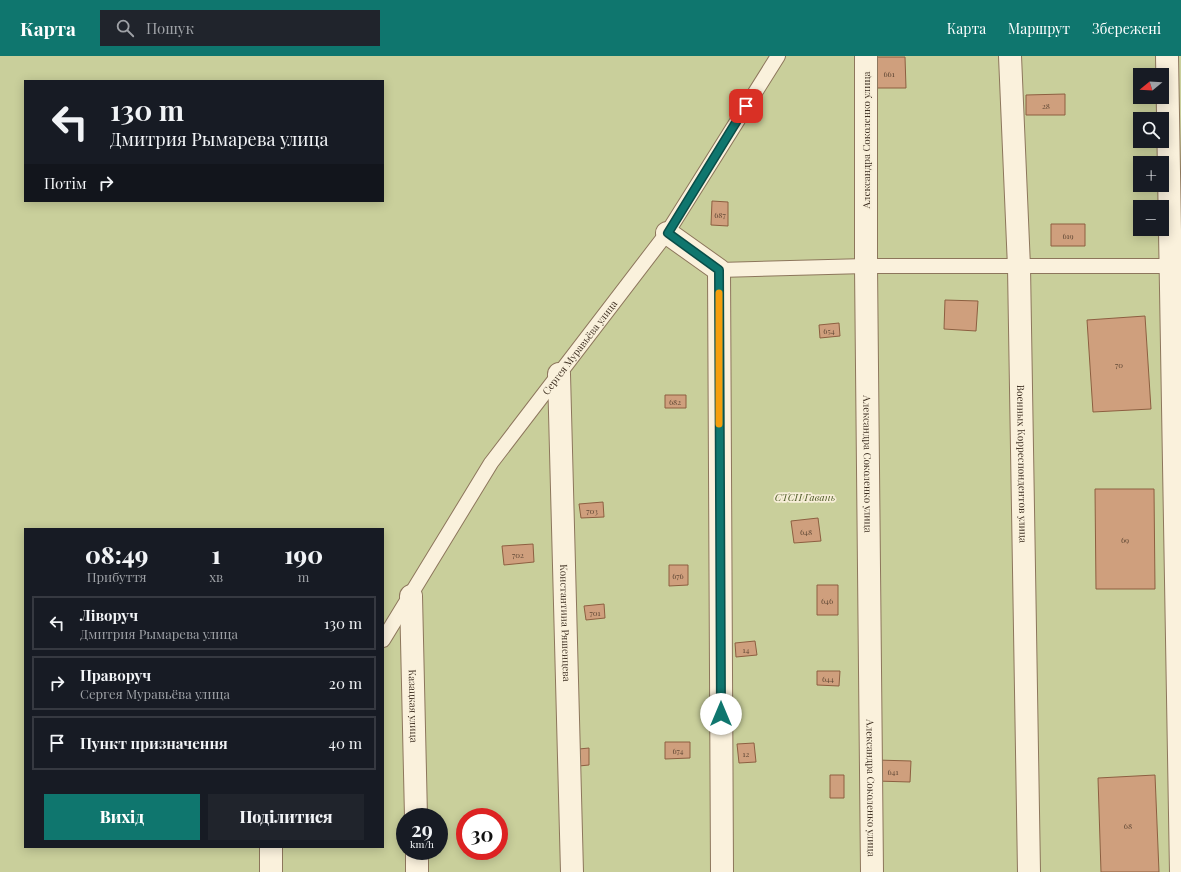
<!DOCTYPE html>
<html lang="uk">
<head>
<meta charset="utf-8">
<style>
  body { margin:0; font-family:"Playfair Display",serif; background:#20242c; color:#f1f3f6; height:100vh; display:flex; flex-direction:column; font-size:15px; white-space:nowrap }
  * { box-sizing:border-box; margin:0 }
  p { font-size:13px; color:#9ea1a6 }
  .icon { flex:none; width:22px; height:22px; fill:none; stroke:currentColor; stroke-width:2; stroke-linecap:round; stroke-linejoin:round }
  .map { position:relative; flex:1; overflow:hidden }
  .side { position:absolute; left:24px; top:472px; width:360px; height:320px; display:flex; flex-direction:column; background:#171b24; border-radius:0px; box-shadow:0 2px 10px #0003 }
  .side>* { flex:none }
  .banner { position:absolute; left:24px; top:24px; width:360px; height:122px; border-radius:0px; box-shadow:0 2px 10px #0003; background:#171b24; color:#f1f3f6; overflow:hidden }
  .needle { width:26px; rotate:252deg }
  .buttons { position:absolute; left:1133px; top:12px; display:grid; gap:8px }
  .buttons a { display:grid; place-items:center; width:36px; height:36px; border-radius:0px; background:#171b24; box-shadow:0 2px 10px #0003; font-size:20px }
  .speed { position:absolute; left:396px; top:752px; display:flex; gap:8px; font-size:20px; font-weight:700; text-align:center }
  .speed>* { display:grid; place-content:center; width:52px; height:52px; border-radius:50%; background:#171b24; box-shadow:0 2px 10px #0003; line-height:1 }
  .speed small { font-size:10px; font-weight:400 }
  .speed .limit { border:6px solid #d22; background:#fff; color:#111 }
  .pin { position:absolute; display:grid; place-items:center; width:34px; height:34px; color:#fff; margin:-17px; border-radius:8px; box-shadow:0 2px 6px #0006 }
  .me { position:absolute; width:44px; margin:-22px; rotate:0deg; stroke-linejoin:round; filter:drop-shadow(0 0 3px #0008) }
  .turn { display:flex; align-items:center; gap:14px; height:84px; padding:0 20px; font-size:18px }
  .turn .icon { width:52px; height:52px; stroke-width:2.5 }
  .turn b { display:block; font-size:28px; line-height:34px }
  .then { display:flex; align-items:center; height:38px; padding:0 20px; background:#0003; gap:8px; font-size:15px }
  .eta { display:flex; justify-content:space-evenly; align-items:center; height:68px; text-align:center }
  .eta b { font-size:24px; font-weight:800; line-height:28px }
  .action { display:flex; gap:8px; margin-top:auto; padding:8px 20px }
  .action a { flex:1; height:46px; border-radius:0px; background:#0f766e; color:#fff; font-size:16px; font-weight:800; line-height:46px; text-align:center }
  .action a+a { background:#20242c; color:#f1f3f6 }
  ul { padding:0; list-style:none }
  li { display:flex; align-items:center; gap:12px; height:54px; margin:0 8px 6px; padding:0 12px; border:2px solid #363941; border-radius:0px }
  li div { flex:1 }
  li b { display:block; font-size:15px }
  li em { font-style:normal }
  header { display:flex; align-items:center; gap:24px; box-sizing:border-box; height:56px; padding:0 20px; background:#0f766e; color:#fff }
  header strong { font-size:19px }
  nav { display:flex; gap:22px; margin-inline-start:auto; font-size:14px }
  .search { width:280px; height:36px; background:#20242c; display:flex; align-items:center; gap:10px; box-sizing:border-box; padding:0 14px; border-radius:0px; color:#9ea1a6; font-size:15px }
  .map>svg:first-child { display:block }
  .green { fill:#c9cf9b; fill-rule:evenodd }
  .building { fill:#cf9f7d; stroke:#8d5f41 }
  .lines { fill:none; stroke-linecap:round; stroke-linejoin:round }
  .service-casing { stroke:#8d765c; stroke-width:16 }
  .minor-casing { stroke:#8d765c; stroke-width:24 }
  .service { stroke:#faf1dc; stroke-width:14 }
  .minor { stroke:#faf1dc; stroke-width:22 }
  .route-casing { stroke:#0a4d48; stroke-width:10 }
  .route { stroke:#0f766e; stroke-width:7 }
  .slow { stroke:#f59e0b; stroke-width:7 }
  .labels { text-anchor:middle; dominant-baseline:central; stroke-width:3.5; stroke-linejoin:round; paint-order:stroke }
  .number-label { font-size:8px; fill:#624a37 }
  .street-label { font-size:10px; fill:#3d2e20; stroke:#f7eed8 }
  .park-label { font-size:10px; font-style:italic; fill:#4d5a26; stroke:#f7eed8 }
</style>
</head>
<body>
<header>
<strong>Карта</strong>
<div class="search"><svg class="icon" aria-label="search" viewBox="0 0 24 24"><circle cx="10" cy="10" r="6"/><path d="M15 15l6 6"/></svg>Пошук</div>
<nav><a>Карта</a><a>Маршрут</a><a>Збережені</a></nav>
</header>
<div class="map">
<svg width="1181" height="816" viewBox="0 0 1181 816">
  <rect width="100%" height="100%" fill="#f0e4c8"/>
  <!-- green -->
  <path class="green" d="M0,0H1181V816H0ZM1140,19H1162V41H1140ZM25,25H383V145H25ZM1140,63H1162V85H1140ZM1140,107H1162V129H1140ZM1140,151H1162V173H1140ZM25,473H383V791H25ZM405,761H439V795H405ZM465,761H499V795H465Z"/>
  <!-- building -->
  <path class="building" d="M873,1H905L906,32H873Z
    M1065,38V59H1026V39Z
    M712,145L728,146V170L711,169Z
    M1051,168H1085V190H1051Z
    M945,244L978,245L976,275L944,273Z
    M1145,260L1151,353L1093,356L1087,264Z
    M839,267L840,280L820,282L819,269Z
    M665,339H686V352H665Z
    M1095,433H1154L1155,533H1096Z
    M603,446L604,461L581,462L579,448Z
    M818,462L821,485L794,487L791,465Z
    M533,488L534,506L504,509L502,490Z
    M669,509H688V529L669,530Z
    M817,529H838V559H817Z
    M604,548L605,562L586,564L584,550Z
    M755,585L757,599L736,601L735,587Z
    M817,615H840L839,630L817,629Z
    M665,686H690V702L665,703Z
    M754,687L756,706L739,707L737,688Z
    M589,692V709L579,710V693Z
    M877,704L911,705L910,726L876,725Z
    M830,719H844V742H830Z
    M1155,719L1159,816H1101L1098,722Z"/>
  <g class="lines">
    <!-- service casing -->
    <g class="service-casing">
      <g id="service">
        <path d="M719,214L866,210H1178"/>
        <path id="s1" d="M383,584L491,407L667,177L778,0"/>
      </g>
    </g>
    <!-- minor casing -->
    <g class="minor-casing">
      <g id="minor">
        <path id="s2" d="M866,0V210L872,816"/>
        <path id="s3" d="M1010,0L1019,211L1029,816"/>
        <path d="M1167,0L1181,816"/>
        <path d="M667,177L719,214L722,816"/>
        <path id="s4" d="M559,318L572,816"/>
        <path id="s5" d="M411,540L416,761"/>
        <path d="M271,791V816"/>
        <path d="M417,795V816"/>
      </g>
    </g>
    <!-- service -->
    <use href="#service" class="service"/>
    <!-- minor -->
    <use href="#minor" class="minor"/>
  </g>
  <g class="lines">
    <!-- route casing -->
    <g class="route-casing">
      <path id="route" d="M721,658L719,214L668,177L746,50"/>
    </g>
    <!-- route -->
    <use href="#route" class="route"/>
    <!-- slow -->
    <path class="slow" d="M719,237V368"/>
  </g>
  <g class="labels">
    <!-- number labels -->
    <g class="number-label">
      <text x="889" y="17">661</text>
      <text x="1046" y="49">28</text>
      <text x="720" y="158">687</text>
      <text x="1068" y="179">619</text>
      <text x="829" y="274">654</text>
      <text x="1119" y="308">70</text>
      <text x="675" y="345">682</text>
      <text x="592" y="454">703</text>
      <text x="806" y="475">648</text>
      <text x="1125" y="483">69</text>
      <text x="518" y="498">702</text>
      <text x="678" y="519">676</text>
      <text x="827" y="544">646</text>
      <text x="595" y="556">701</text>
      <text x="746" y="593">14</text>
      <text x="828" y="622">644</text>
      <text x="678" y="694">674</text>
      <text x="746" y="697">12</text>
      <text x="893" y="715">641</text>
      <text x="1128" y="769">68</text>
    </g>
    <!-- street labels -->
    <g class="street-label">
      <text transform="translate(866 84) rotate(-90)">Александра Соколенко улица</text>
      <text stroke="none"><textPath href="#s1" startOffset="353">Сергея Муравьёва улица</textPath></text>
      <text stroke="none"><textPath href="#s2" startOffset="408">Александра Соколенко улица</textPath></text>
      <text stroke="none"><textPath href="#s3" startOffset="408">Военных Корреспондентов улица</textPath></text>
      <text stroke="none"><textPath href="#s4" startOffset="249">Константина Ряшенцева</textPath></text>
      <text stroke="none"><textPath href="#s5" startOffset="110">Казацкая улица</textPath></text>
      <text stroke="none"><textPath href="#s2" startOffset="732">Александра Соколенко улица</textPath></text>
    </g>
    <!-- park labels -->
    <g class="park-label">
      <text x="805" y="441">СТСН Гавань</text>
    </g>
  </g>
</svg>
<div class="buttons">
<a><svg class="needle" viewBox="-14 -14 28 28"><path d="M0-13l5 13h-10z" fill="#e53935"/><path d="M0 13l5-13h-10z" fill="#9ea1a6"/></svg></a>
<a><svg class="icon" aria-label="search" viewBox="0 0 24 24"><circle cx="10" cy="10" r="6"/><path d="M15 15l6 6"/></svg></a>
<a>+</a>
<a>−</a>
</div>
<div class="speed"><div>29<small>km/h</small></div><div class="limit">30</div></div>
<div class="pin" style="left:746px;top:50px;background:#d93025"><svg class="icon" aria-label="arrive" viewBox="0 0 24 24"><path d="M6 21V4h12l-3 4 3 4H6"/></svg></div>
<svg class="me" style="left:721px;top:658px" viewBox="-20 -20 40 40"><circle r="19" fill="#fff"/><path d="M0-13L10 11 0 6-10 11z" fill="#0f766e"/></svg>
<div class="banner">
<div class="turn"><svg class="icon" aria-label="left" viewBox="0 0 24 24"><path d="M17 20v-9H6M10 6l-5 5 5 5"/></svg><div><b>130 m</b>Дмитрия Рымарева улица</div></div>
<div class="then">Потім<svg class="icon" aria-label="right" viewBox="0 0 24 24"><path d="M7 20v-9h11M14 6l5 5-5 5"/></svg></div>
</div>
<section class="side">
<div class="eta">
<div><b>08:49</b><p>Прибуття</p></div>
<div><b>1</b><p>хв</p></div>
<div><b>190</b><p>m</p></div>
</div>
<ul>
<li><svg class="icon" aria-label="left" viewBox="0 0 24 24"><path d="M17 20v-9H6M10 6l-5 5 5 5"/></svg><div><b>Ліворуч</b><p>Дмитрия Рымарева улица</p></div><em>130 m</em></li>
<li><svg class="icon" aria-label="right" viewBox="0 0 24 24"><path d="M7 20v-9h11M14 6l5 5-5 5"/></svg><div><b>Праворуч</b><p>Сергея Муравьёва улица</p></div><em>20 m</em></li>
<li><svg class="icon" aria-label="arrive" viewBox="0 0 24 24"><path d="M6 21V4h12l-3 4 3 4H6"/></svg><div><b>Пункт призначення</b></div><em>40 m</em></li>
</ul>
<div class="action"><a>Вихід</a><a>Поділитися</a></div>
</section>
</div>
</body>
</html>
